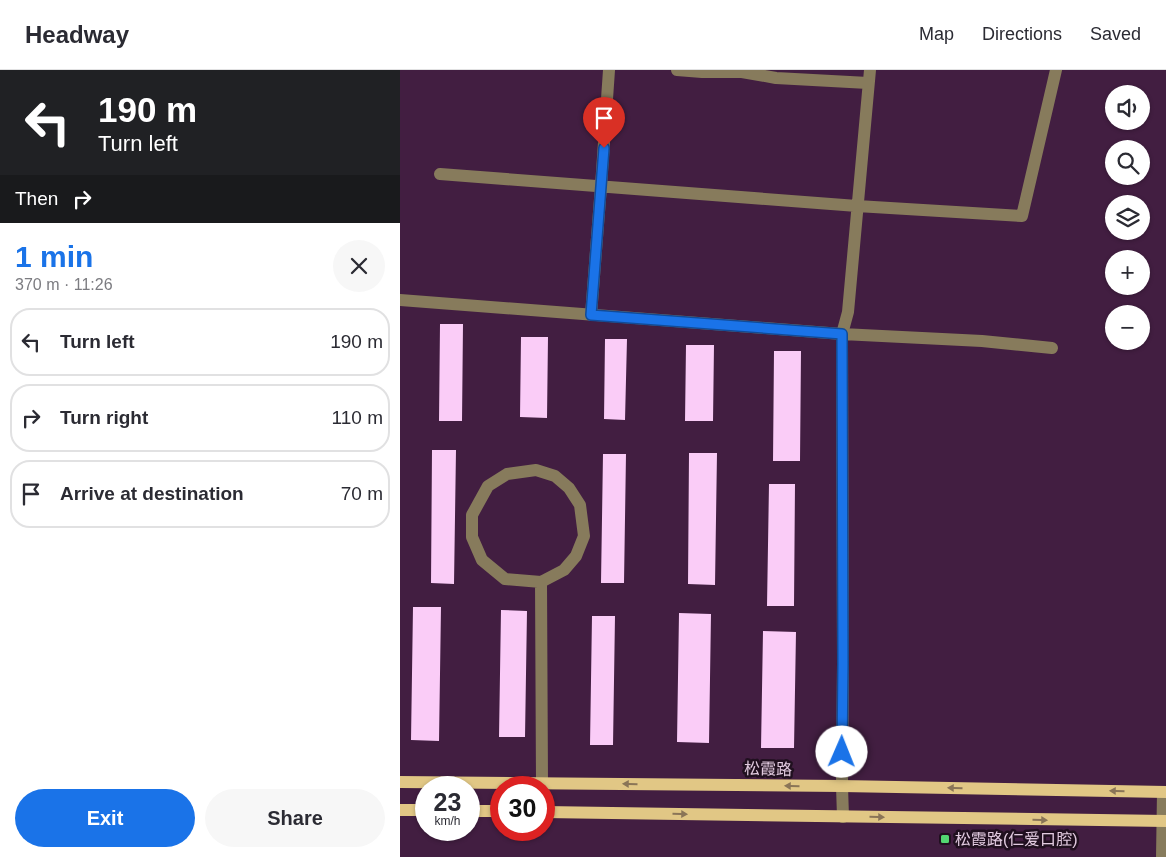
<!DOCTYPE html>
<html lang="en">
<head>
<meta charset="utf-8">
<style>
  body { margin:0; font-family:Helvetica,"Noto Sans SC",sans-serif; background:#f7f7f7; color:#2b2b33; height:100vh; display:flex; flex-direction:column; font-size:19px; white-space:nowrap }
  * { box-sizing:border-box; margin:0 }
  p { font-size:16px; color:#7c7c81 }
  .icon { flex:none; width:28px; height:28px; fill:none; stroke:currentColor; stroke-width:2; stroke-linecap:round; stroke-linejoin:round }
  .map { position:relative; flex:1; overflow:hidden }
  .panel { display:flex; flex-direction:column; background:#fff; width:400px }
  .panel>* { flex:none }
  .banner { background:#202124; color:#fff; overflow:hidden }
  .controls { position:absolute; left:705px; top:15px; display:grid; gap:10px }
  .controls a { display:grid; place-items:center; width:45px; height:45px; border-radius:50%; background:#fff; box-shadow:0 1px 4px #0004; font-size:25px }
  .speed { position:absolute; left:15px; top:706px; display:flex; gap:10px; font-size:25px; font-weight:700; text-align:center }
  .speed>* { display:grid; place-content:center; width:65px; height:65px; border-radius:50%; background:#fff; box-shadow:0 1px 4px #0004; line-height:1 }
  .speed small { font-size:12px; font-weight:400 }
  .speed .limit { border:8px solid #d22; background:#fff; color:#111 }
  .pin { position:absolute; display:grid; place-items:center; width:42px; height:42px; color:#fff; margin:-51px -21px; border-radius:50% 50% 50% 0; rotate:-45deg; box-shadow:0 0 5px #0007 }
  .pin .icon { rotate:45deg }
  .me { position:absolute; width:55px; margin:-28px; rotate:1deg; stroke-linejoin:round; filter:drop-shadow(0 0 4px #0008) }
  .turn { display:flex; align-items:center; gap:18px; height:105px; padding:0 15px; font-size:22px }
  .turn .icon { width:65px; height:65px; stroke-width:2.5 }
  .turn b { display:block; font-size:35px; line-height:42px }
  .then { display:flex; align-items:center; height:48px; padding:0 15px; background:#0003; gap:10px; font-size:19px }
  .round { display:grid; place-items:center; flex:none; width:52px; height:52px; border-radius:26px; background:#f7f7f7 }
  .head { display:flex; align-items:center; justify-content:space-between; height:85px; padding:0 15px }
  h1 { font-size:30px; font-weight:800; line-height:38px; color:#1a73e8 }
  .primary-button { display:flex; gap:10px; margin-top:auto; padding:10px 15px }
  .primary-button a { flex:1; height:58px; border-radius:30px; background:#1a73e8; color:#fff; font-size:20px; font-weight:800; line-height:58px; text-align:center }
  .primary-button a+a { background:#f7f7f7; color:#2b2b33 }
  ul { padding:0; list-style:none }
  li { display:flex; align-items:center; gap:15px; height:68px; margin:0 10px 8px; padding:0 5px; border:2px solid #e1e1e2; border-radius:20px }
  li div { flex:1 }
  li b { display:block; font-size:19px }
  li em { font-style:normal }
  header { display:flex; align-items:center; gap:30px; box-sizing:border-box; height:70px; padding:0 25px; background:#fff; border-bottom:1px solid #e1e1e2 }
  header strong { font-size:24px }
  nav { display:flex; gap:28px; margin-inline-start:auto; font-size:18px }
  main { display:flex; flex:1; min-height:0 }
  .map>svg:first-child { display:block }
  .building { fill:#faccf7 }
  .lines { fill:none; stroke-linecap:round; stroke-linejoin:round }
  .minor { stroke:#877b5c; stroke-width:12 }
  .major { stroke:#e1c785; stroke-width:12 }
  .oneway { fill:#8a7557 }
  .route-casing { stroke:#114b97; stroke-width:12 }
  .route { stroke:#1a73e8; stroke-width:9 }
  .poi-dot { fill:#53d672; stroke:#20101f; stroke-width:2 }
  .labels { text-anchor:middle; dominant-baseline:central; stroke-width:5; stroke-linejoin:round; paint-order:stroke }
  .street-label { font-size:16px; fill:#e2cbe0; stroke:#20101f }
  .poi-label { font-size:16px; fill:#e2cbe0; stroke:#20101f; text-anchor:start }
</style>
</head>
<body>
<header>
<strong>Headway</strong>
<nav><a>Map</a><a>Directions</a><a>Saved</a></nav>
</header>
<main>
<section class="panel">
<div class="banner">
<div class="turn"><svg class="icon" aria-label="left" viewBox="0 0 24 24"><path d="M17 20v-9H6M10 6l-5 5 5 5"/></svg><div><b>190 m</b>Turn left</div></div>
<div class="then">Then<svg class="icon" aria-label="right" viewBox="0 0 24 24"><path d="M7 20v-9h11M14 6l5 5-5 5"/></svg></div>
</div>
<div class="head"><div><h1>1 min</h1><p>370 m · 11:26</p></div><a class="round"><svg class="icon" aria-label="close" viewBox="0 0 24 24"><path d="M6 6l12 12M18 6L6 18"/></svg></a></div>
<ul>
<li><svg class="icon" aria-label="left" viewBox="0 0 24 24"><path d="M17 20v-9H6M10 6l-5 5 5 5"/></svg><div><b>Turn left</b></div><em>190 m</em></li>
<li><svg class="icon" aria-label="right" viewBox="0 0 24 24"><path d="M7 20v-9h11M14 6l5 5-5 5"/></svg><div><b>Turn right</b></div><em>110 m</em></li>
<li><svg class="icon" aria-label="arrive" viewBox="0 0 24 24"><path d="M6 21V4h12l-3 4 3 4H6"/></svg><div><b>Arrive at destination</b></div><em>70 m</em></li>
</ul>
<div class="primary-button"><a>Exit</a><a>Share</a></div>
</section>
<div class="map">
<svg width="766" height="787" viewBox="0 0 766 787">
  <rect width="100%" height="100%" fill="#421e41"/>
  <!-- building -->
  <path class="building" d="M40,254H63L62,351H39Z
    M121,267H148L147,348L120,347Z
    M205,269H227L225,350L204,349Z
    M286,275H314L313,351H285Z
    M374,281H401L400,391H373Z
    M32,380H56L54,514L31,513Z
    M289,383H317L315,515L288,514Z
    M203,384H226L224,513H201Z
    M369,414H395L394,536H367Z
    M13,537H41L39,671L11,670Z
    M101,540L127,541L125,667H99Z
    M279,543L311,544L309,673L277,672Z
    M192,546H215L213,675H190Z
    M363,561L396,562L394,678H361Z"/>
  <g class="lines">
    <!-- minor -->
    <path class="minor" d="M277,0L302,2H342L376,8L468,13
      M40,104L457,136L622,146L656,0
      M0,230L442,264L582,271L652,278
      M191,245L201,116L209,0
      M141,512L105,509L82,490L72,467V445L88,416L107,404L136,400L155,406L169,418L180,435L184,466L176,486L164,500L141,512L142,713
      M443,747L442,716L443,594L442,264L448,242L470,0
      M762,787L763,722"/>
    <!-- major -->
    <path class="major" d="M0,712L442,716L766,722
      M0,740H26
      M69,741H101
      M144,742L766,751"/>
  </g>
  <!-- one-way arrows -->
  <defs><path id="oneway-solid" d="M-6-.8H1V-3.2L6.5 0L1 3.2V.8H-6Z" transform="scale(1.25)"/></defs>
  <g class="oneway">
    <use href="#oneway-solid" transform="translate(230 714) rotate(-179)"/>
    <use href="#oneway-solid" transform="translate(392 716) rotate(-179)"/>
    <use href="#oneway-solid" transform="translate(555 718) rotate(-179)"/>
    <use href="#oneway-solid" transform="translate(717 721) rotate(-179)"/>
    <use href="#oneway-solid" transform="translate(280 744) rotate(1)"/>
    <use href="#oneway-solid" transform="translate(477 747) rotate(1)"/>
    <use href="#oneway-solid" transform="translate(640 750) rotate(1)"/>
  </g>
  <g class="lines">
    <!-- route casing -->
    <g class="route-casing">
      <path id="route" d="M204,78L191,245L442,264L443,594L442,682"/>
    </g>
    <!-- route -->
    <use href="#route" class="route"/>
  </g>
  <!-- markers -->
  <rect class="poi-dot" x="540" y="764" width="10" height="10" rx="2.5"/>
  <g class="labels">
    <!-- street labels -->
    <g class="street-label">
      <text transform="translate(368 699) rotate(1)">松霞路</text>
    </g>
    <!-- poi labels -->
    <g class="poi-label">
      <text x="555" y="769">松霞路(仁爱口腔)</text>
    </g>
  </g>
</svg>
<div class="controls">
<a><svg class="icon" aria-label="sound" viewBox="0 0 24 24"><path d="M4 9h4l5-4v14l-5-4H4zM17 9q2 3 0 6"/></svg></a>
<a><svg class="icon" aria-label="search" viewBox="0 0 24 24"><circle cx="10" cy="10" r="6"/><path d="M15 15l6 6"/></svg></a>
<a><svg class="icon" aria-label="layers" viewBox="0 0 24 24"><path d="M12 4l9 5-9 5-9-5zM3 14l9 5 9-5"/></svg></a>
<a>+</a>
<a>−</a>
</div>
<div class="speed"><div>23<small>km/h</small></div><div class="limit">30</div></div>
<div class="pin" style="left:204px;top:78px;background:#d93025"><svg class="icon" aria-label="arrive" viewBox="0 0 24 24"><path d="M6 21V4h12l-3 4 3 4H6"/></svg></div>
<svg class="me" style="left:442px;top:682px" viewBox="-20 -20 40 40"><circle r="19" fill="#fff"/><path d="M0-13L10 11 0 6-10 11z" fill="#1a73e8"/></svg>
</div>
</main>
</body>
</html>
